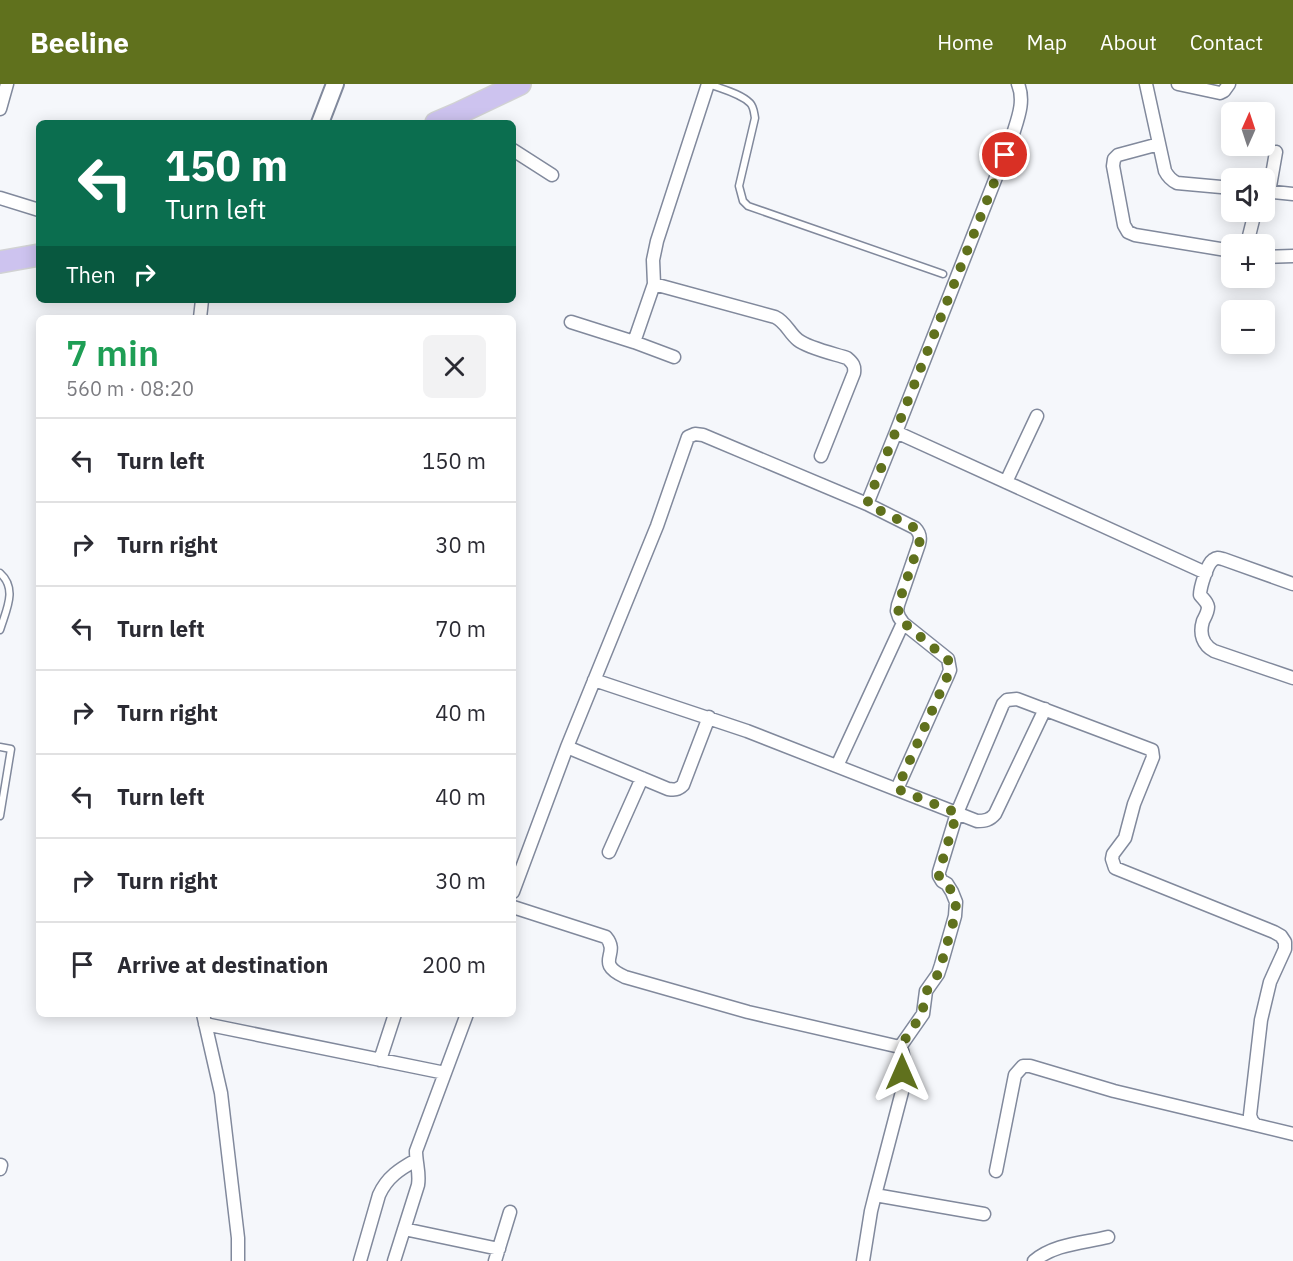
<!DOCTYPE html>
<html lang="en">
<head>
<meta charset="utf-8">
<style>
  body { margin:0; font-family:"IBM Plex Sans",sans-serif; background:#f2f2f3; color:#2b2b33; height:100vh; display:flex; flex-direction:column; font-size:22px; white-space:nowrap }
  * { box-sizing:border-box; margin:0 }
  p { font-size:20px; color:#7c7c81 }
  .icon { flex:none; width:33px; height:33px; fill:none; stroke:currentColor; stroke-width:2; stroke-linecap:round; stroke-linejoin:round }
  .map { position:relative; flex:1; overflow:hidden }
  .drawer { position:absolute; left:36px; top:231px; width:480px; height:702px; display:flex; flex-direction:column; background:#fff; border-radius:9px; box-shadow:0 3px 15px #0003 }
  .drawer>* { flex:none }
  .banner { position:absolute; left:36px; top:36px; width:480px; height:183px; border-radius:9px; box-shadow:0 3px 15px #0003; background:#0b6e4f; color:#fff; overflow:hidden }
  .needle { width:39px; rotate:3deg }
  .controls { position:absolute; left:1221px; top:18px; display:grid; gap:12px }
  .controls a { display:grid; place-items:center; width:54px; height:54px; border-radius:9px; background:#fff; box-shadow:0 3px 15px #0003; font-size:30px }
  .pin { position:absolute; display:grid; place-items:center; width:51px; height:51px; color:#fff; margin:-26px; border:3px solid #fff; border-radius:50%; box-shadow:0 2px 6px #0007 }
  .me { position:absolute; width:66px; margin:-33px; rotate:0deg; stroke-linejoin:round; filter:drop-shadow(0 0 4px #0008) }
  .turn { display:flex; align-items:center; gap:21px; height:126px; padding:0 30px; font-size:27px }
  .turn .icon { width:78px; height:78px; stroke-width:2.5 }
  .turn b { display:block; font-size:42px; line-height:51px }
  .then { display:flex; align-items:center; height:57px; padding:0 30px; background:#0003; gap:12px; font-size:22px }
  .round { display:grid; place-items:center; flex:none; width:63px; height:63px; border-radius:9px; background:#f2f2f3 }
  .headline { display:flex; align-items:center; justify-content:space-between; height:102px; padding:0 30px }
  h1 { font-size:36px; font-weight:600; line-height:45px; color:#1e9e55 }
  ul { padding:0; list-style:none }
  li { display:flex; align-items:center; gap:18px; height:84px; padding:0 30px; border-top:2px solid #e1e1e2 }
  li div { flex:1 }
  li b { display:block; font-size:22px }
  li em { font-style:normal }
  header { display:flex; align-items:center; gap:36px; box-sizing:border-box; height:84px; padding:0 30px; background:#60711d; color:#fff }
  header strong { font-size:28px }
  nav { display:flex; gap:33px; margin-inline-start:auto; font-size:21px }
  .map>svg:first-child { display:block }
  .lines { fill:none; stroke-linecap:round; stroke-linejoin:round }
  .lane-casing { stroke:#81899c; stroke-width:9 }
  .street-casing { stroke:#81899c; stroke-width:15 }
  .secondary-casing { stroke:#81899c; stroke-width:20 }
  .highway-casing { stroke:#d1d2d3; stroke-width:24 }
  .lane { stroke:#fff; stroke-width:6 }
  .street { stroke:#fff; stroke-width:12 }
  .secondary { stroke:#fff; stroke-width:16 }
  .highway { stroke:#cdc3ef; stroke-width:21 }
  .route { stroke:#60711d; stroke-width:10; stroke-dasharray:0 18 }
</style>
</head>
<body>
<header>
<strong>Beeline</strong>
<nav><a>Home</a><a>Map</a><a>About</a><a>Contact</a></nav>
</header>
<div class="map">
<svg width="1293" height="1177" viewBox="0 0 1293 1177">
  <rect width="100%" height="100%" fill="#f5f7fb"/>
  <g class="lines">
    <!-- lane casing -->
    <g class="lane-casing">
      <path id="lane" d="M709,0C721,5 740,9 750,19C754,23 754,29 755,34L739,102L743,117L748,122L943,190
        M0,489C18,505 6,526 0,546
        M0,663L11,665L0,732"/>
    </g>
    <!-- street casing -->
    <g class="street-casing">
      <path id="street" d="M1018,0C1025,17 1018,34 1013,50L896,348L1206,489
        M1146,0L1165,87C1168,93 1171,96 1177,99L1232,104
        M1178,0L1220,9L1224,7L1229,0
        M0,25L7,0
        M1159,60L1118,71L1114,75L1113,82L1124,141L1128,148L1135,151L1232,167
        M513,66L552,91
        M1264,107L1293,110
        M1269,108L1276,68
        M0,114L39,126
        M1247,160L1255,128
        M1264,173L1293,172
        M654,200L775,233C786,238 789,249 798,256C808,264 835,270 847,274C853,279 855,282 854,289L821,372
        M200,234L202,216
        M571,238L634,258L654,200L653,176L657,157L708,0
        M634,258L674,273
        M1006,398L1037,332
        M867,420L915,444C920,449 921,453 919,460L898,521L897,527L899,533L903,539L948,575L950,586L948,591L897,705
        M1293,500L1223,475C1219,474 1217,473 1213,476C1207,480 1200,504 1200,511C1203,515 1207,517 1208,523C1208,528 1205,533 1203,537C1199,550 1203,561 1214,567L1293,594
        M594,596L747,647L977,737C985,737 990,736 995,730L1045,625
        M567,663L668,705C674,706 678,706 683,701L709,633
        M837,682L903,539
        M609,768L642,694
        M513,808L567,663L657,442L688,353L695,350L703,351L867,420L896,348
        M513,823L606,853C621,871 593,878 625,893L748,928L900,963C906,971 901,979 902,988C902,994 903,999 903,1004L875,1111L984,1130
        M203,930L221,1009L238,1154V1177
        M205,940L445,989L416,1067C416,1079 420,1089 418,1101L394,1177
        M900,963L923,930L926,907L938,890L941,881L955,832L956,818L952,808L947,800L942,797L939,792V788L957,729L1003,620L1007,616L1017,615L1152,666L1153,673L1134,720L1125,754L1113,770L1112,775L1115,784L1274,848L1281,852L1285,858V865L1270,898L1261,936L1250,1031L1252,1037L1256,1041L1293,1050
        M380,976L395,930
        M445,989L467,930
        M0,1085L1,1081
        M996,1087L1015,991L1023,982H1030L1114,1007L1256,1041
        M404,1145L499,1165
        M360,1177L379,1111C387,1093 400,1085 416,1076
        M495,1177L510,1128
        M863,1177L871,1127L875,1111
        M1034,1177C1054,1160 1083,1159 1108,1153"/>
    </g>
    <!-- secondary casing -->
    <g class="secondary-casing">
      <path id="secondary" d="M320,39L335,0"/>
    </g>
    <!-- highway casing -->
    <g class="highway-casing">
      <path id="highway" d="M436,39L457,30L520,0
        M0,178L39,171"/>
    </g>
    <!-- lane -->
    <use href="#lane" class="lane"/>
    <!-- street -->
    <use href="#street" class="street"/>
    <!-- secondary -->
    <use href="#secondary" class="secondary"/>
    <!-- highway -->
    <use href="#highway" class="highway"/>
  </g>
  <g class="lines">
    <!-- route -->
    <path class="route" d="M902,988C902,980 906,969 900,963L922,930L926,908L938,890L941,881L955,832L956,818L952,808L947,800L942,797L939,792V788L957,729L897,705L948,591C950,585 950,581 948,576L903,538L899,533L898,521L919,460C921,453 920,449 915,444L867,420L1005,71"/>
  </g>
</svg>
<div class="controls">
<a><svg class="needle" viewBox="-14 -14 28 28"><path d="M0-13l5 13h-10z" fill="#e53935"/><path d="M0 13l5-13h-10z" fill="#7c7c81"/></svg></a>
<a><svg class="icon" aria-label="sound" viewBox="0 0 24 24"><path d="M4 9h4l5-4v14l-5-4H4zM17 9q2 3 0 6"/></svg></a>
<a>+</a>
<a>−</a>
</div>
<div class="pin" style="left:1005px;top:71px;background:#d93025"><svg class="icon" aria-label="arrive" viewBox="0 0 24 24"><path d="M6 21V4h12l-3 4 3 4H6"/></svg></div>
<svg class="me" style="left:902px;top:988px" viewBox="-20 -20 40 40"><path d="M0-17L14 15 0 8-14 15z" fill="#60711d" stroke="#fff" stroke-width="4"/></svg>
<div class="banner">
<div class="turn"><svg class="icon" aria-label="left" viewBox="0 0 24 24"><path d="M17 20v-9H6M10 6l-5 5 5 5"/></svg><div><b>150 m</b>Turn left</div></div>
<div class="then">Then<svg class="icon" aria-label="right" viewBox="0 0 24 24"><path d="M7 20v-9h11M14 6l5 5-5 5"/></svg></div>
</div>
<section class="drawer">
<div class="headline"><div><h1>7 min</h1><p>560 m · 08:20</p></div><a class="round"><svg class="icon" aria-label="close" viewBox="0 0 24 24"><path d="M6 6l12 12M18 6L6 18"/></svg></a></div>
<ul>
<li><svg class="icon" aria-label="left" viewBox="0 0 24 24"><path d="M17 20v-9H6M10 6l-5 5 5 5"/></svg><div><b>Turn left</b></div><em>150 m</em></li>
<li><svg class="icon" aria-label="right" viewBox="0 0 24 24"><path d="M7 20v-9h11M14 6l5 5-5 5"/></svg><div><b>Turn right</b></div><em>30 m</em></li>
<li><svg class="icon" aria-label="left" viewBox="0 0 24 24"><path d="M17 20v-9H6M10 6l-5 5 5 5"/></svg><div><b>Turn left</b></div><em>70 m</em></li>
<li><svg class="icon" aria-label="right" viewBox="0 0 24 24"><path d="M7 20v-9h11M14 6l5 5-5 5"/></svg><div><b>Turn right</b></div><em>40 m</em></li>
<li><svg class="icon" aria-label="left" viewBox="0 0 24 24"><path d="M17 20v-9H6M10 6l-5 5 5 5"/></svg><div><b>Turn left</b></div><em>40 m</em></li>
<li><svg class="icon" aria-label="right" viewBox="0 0 24 24"><path d="M7 20v-9h11M14 6l5 5-5 5"/></svg><div><b>Turn right</b></div><em>30 m</em></li>
<li><svg class="icon" aria-label="arrive" viewBox="0 0 24 24"><path d="M6 21V4h12l-3 4 3 4H6"/></svg><div><b>Arrive at destination</b></div><em>200 m</em></li>
</ul>
</section>
</div>
</body>
</html>
